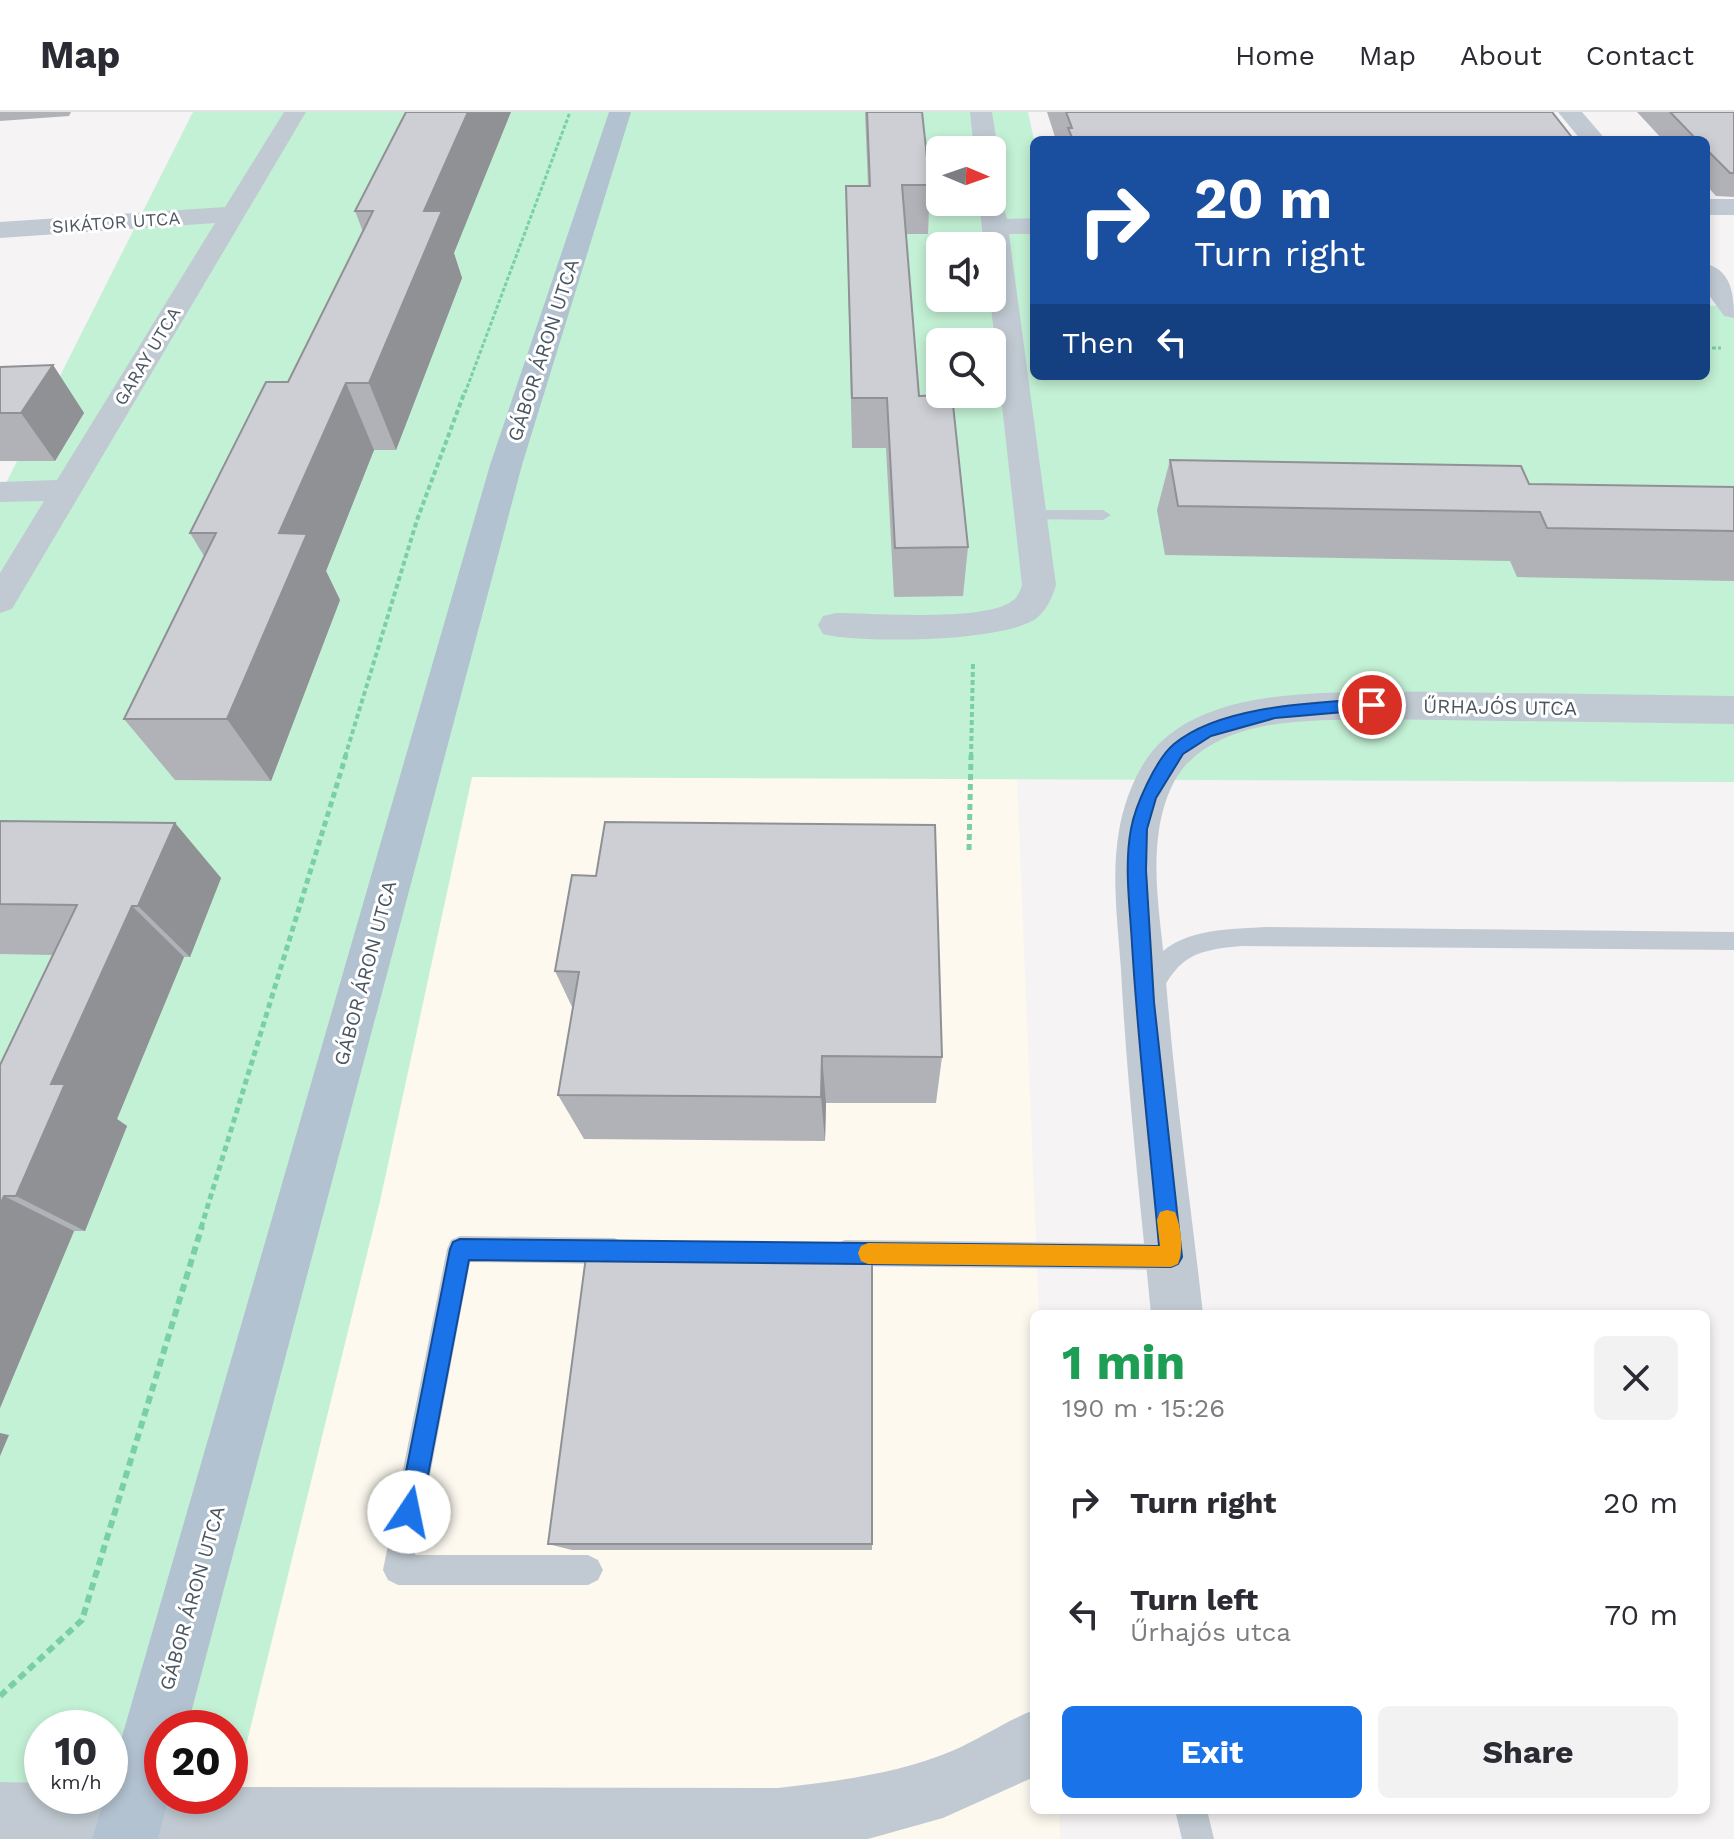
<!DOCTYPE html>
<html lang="en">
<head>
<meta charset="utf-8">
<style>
  body { margin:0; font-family:"Work Sans",sans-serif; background:#f2f2f3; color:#2b2b33; height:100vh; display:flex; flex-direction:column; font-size:30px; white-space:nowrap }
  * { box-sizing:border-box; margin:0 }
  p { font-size:26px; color:#7c7c81 }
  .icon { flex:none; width:44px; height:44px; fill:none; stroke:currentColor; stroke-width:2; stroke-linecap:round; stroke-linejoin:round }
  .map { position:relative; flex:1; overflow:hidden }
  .details { position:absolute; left:1030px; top:1198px; width:680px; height:504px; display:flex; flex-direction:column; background:#fff; border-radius:12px; box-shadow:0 4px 12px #0003 }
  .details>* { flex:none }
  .guide { position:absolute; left:1030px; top:24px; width:680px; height:244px; border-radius:12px; box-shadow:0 4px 12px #0003; background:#1a4fa0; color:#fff; overflow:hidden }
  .needle { width:52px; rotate:92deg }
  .tools { position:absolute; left:926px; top:24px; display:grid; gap:16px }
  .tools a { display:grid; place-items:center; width:80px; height:80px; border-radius:12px; background:#fff; box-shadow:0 4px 12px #0003; font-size:40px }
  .speed { position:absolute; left:24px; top:1598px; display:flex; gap:16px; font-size:40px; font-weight:700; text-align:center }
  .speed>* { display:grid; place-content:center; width:104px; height:104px; border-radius:50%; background:#fff; box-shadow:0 4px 12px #0003; line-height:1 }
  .speed small { font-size:20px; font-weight:400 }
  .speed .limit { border:12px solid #d22; background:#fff; color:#111 }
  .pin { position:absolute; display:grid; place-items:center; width:68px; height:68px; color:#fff; margin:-34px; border:4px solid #fff; border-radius:50%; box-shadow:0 2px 8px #0007 }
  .me { position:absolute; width:88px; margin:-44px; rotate:11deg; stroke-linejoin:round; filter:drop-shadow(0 0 6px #0008) }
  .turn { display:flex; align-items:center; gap:28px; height:168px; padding:0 32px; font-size:36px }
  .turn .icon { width:104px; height:104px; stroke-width:2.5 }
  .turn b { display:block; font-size:56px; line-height:68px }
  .then { display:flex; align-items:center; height:76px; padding:0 32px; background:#0003; gap:16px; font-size:30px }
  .round { display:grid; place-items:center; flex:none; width:84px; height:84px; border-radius:12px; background:#f2f2f3 }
  .summary { display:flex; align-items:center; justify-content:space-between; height:136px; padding:0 32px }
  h1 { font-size:48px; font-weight:700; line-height:60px; color:#1e9e55 }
  .cta { display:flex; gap:16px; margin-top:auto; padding:16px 32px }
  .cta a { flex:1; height:92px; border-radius:12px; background:#1a73e8; color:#fff; font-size:32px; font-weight:700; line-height:92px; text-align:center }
  .cta a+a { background:#f2f2f3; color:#2b2b33 }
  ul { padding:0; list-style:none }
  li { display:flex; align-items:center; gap:24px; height:112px; padding:0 32px }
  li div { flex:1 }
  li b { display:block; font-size:30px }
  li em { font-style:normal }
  header { display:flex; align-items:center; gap:48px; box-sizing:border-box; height:112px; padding:0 40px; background:#fff; border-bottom:2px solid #e1e1e2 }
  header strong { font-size:38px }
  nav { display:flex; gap:44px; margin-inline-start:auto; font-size:28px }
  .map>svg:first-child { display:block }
  .commercial { fill:#fdf9ef }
  .green { fill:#c3f1d5; fill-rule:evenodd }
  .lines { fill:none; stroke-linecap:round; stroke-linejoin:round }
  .path-far3 { stroke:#7ad0a6; stroke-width:3; stroke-dasharray:4 2; stroke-linecap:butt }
  .path-far2 { stroke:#7ad0a6; stroke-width:4; stroke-dasharray:5 3; stroke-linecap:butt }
  .path-far1 { stroke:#7ad0a6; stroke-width:5; stroke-dasharray:6 4; stroke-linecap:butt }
  .path { stroke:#7ad0a6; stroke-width:6; stroke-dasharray:8 5; stroke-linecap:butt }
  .service { fill:#c1cad2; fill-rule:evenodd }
  .minor { fill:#c1cad2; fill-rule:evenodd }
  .primary { fill:#b3c2d1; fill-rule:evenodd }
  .wall { fill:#b0b2b7 }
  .shaded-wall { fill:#909195 }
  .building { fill:#cdcfd5; stroke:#909195; stroke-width:2 }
  .route { fill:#1a73e8; stroke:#114b97; stroke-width:2 }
  .slow { fill:#f59e0b }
  .labels { text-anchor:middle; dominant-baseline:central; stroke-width:6; stroke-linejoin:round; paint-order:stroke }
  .far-street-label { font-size:18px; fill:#4a5661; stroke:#fff }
  .street-label { font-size:20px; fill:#4a5661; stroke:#fff }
</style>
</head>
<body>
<header>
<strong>Map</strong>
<nav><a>Home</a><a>Map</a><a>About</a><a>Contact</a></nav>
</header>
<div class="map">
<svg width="1734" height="1727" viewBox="0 0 1734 1727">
  <rect width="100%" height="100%" fill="#f5f3f3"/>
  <!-- commercial -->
  <path class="commercial" d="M472,665L1017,666L1039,1202H1034V1698H1059L1060,1727H223L380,1089Z"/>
  <!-- green -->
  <path class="green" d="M193,0H1028L1034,28V264H1706V194L1734,193V670L472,665L380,1089L223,1727H0V383ZM940,38H992V90H940ZM940,134H992V186H940ZM940,230H992V282H940ZM42,1616H110V1684H42ZM162,1616H230V1684H162Z"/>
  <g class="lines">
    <!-- path-far3 -->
    <path class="path-far3" d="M1706,236H1721
      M465,281L570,0"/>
    <!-- path-far2 -->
    <path class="path-far2" d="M345,645L417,408L465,279
      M971,645L973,552"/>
    <!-- path-far1 -->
    <path class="path-far1" d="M969,738L971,643
      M201,1116L346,643"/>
    <!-- path -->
    <path class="path" d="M0,1584L82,1508L202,1114"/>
    <!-- service -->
    <path class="service" d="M1030,398H1103L1111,403L1103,408L1024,407L1022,403L1024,399Z
      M1268,815L1734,820V838L1242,834C1197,838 1179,843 1159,885L1151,888L1143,885L1140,878C1145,867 1150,853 1158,844C1184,816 1233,817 1268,815Z
      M460,1124L614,1126L623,1130L627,1139L623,1148L614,1152L470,1150L415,1443H588L598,1448L603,1458L598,1468L588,1473H398L388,1468L383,1458L447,1137L451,1128Z
      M845,1128L1171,1132L1180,1136L1184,1145L1180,1154L1171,1158L845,1154L836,1150L832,1141L836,1132Z
      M1175,1698H1207L1214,1727H1182Z"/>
    <!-- minor -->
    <path class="minor" d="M284,0H306L12,497L0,501V461L44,389L0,390V370L57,368L215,111L0,126V110L225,95Z
      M970,0H992L998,38L994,43L992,44V38H974Z
      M1558,0H1582L1606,28H1581Z
      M992,82L1001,85L1007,107L1034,106V122H1009L1056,473C1053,484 1047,497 1038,505C1009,530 861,532 823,522L818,513L823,504L836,501C873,501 985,510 1012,489C1018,485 1020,479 1022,473L990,186L992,134H984L979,90H992Z
      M1706,87H1734V103H1706Z
      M1706,152C1732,158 1734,184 1734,206L1724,204L1706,179Z
      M1372,579L1734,584V612L1372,607C1312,609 1239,605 1192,647C1172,664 1163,693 1159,718C1152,763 1161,812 1165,857C1174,973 1190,1087 1203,1202H1151C1140,1087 1127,973 1121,858C1118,812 1111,764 1119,719C1124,688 1139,649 1163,628C1217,580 1305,582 1372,579Z
      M1034,1598V1665L943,1706L868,1727H0V1670L42,1671V1684H110V1672L162,1673V1684H230V1675L778,1676C837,1669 897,1662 952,1639C980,1627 1006,1609 1034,1598Z"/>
    <!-- primary -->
    <path class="primary" d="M609,0H631L522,353L187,1616H162V1684H169L158,1727H92L105,1684H110V1666L490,353Z"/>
  </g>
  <!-- wall -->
  <path class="wall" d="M0,0H71L69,4L0,9Z
    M406,0L462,166L396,338H374L326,459L340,488L271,669L175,668L124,607L204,444L190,421L288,270L363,120L355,99Z
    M865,0H922L930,73L928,122H906L919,284L968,435L963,484L894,485L886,336H852L847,122L868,74Z
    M1047,0H1552L1574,28H1056Z
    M1637,0H1734V85L1716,84L1706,73V28H1663Z
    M53,253L84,301L55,349H0V255Z
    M1170,348L1529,372L1734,375V469L1517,465L1510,449L1165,443L1157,398Z
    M0,709L175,711L221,766L190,845H184L117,1007L127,1014L85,1119H74L0,1296V953L53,843L0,842Z
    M572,763L942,945L936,991H826L825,1029L584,1027L558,983L573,897L555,859Z
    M548,1432H872V1438H572Z"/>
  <!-- shaded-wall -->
  <path class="shaded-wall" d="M468,0H511L454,141L462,166L396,338L369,271L424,99Z
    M53,253L84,301L55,349L21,301Z
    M346,271L374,338L326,459L340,488L271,669L227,607L279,421Z
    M175,711L221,766L190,845L138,794Z
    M132,794L184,845L117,1007L127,1014L85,1119L16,1084L51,972Z
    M822,944L826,991L825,1029L821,985Z
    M4,1084L74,1119L0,1296V1093Z
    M0,1321L9,1323L0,1344Z"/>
  <!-- building -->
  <path class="building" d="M406,0H468L424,99H442L369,271H346L279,421L307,422L227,607H124L216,421H190L266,270H288L373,99H355Z
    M867,0H922L930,73H902L919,284L952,283L968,435L895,436L887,286H852L846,74H870Z
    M1066,0H1552L1574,28H1073L1068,16H1072Z
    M1670,0H1734V61H1730L1706,37V28H1697Z
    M53,253L21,301H0V255Z
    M1170,348L1521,354L1529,372L1734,375V419L1547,416L1540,400L1178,394Z
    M0,709L175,711L138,794H132L51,972H65L16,1084H4L0,1093V953L77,793L0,792Z
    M605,710L935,713L942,945L822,944L821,985L558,983L579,860L555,859L572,763L596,764Z
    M587,1137L872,1138V1432H548Z"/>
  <!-- route -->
  <path class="route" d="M1372,587L1378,589V597L1275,606L1211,624L1183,642L1156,686L1147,717L1146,758L1154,890L1182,1145L1178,1152L1171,1155L469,1148L421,1400L418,1408L409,1411L401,1408L398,1400L450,1137L453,1130L460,1127L1159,1134C1150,1034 1138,933 1132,832C1130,795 1124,754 1131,717C1135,694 1156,647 1174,632C1221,593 1314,591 1372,587Z"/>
  <!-- slow -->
  <path class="slow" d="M1167,1098L1175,1100C1181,1114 1184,1138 1178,1152L1171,1155L868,1152L861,1149L858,1141L861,1134L868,1131L1160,1134L1157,1108L1160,1100Z"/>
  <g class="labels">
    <!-- far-street labels -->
    <g class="far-street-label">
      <text transform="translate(116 110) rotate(-4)">SIKÁTOR UTCA</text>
      <text transform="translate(147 244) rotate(-59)">GARAY UTCA</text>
    </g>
    <!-- street labels -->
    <g class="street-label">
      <text transform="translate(543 238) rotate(-72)">GÁBOR ÁRON UTCA</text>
      <text transform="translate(1500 595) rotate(1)">ŰRHAJÓS UTCA</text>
      <text transform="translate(365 861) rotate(-75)">GÁBOR ÁRON UTCA</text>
      <text transform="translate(192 1486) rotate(-74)">GÁBOR ÁRON UTCA</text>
    </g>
  </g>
</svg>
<div class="tools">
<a><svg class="needle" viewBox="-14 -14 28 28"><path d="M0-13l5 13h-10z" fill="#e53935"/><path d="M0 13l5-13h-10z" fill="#7c7c81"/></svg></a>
<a><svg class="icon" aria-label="sound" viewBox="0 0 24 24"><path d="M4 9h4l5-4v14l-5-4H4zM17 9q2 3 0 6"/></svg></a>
<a><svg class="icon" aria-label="search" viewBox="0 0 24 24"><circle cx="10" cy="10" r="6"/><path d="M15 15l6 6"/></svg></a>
</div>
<div class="speed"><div>10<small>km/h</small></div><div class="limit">20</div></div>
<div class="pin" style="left:1372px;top:593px;background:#d93025"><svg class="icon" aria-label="arrive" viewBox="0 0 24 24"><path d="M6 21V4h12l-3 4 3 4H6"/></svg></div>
<svg class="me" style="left:409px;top:1400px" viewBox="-20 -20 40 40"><circle r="19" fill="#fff"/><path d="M0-13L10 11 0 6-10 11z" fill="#1a73e8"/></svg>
<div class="guide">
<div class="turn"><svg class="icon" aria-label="right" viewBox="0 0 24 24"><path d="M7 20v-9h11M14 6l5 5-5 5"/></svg><div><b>20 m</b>Turn right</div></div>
<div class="then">Then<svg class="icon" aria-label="left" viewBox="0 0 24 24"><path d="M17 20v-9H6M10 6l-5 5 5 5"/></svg></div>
</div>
<section class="details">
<div class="summary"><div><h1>1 min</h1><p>190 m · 15:26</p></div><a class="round"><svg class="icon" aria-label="close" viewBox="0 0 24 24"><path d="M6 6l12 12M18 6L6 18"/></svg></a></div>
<ul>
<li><svg class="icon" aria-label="right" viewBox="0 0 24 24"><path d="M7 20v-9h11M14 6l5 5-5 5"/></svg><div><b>Turn right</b></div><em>20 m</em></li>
<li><svg class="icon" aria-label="left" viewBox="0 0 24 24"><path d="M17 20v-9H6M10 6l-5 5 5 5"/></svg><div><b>Turn left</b><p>Űrhajós utca</p></div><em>70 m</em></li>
</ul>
<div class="cta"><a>Exit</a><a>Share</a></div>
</section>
</div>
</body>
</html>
